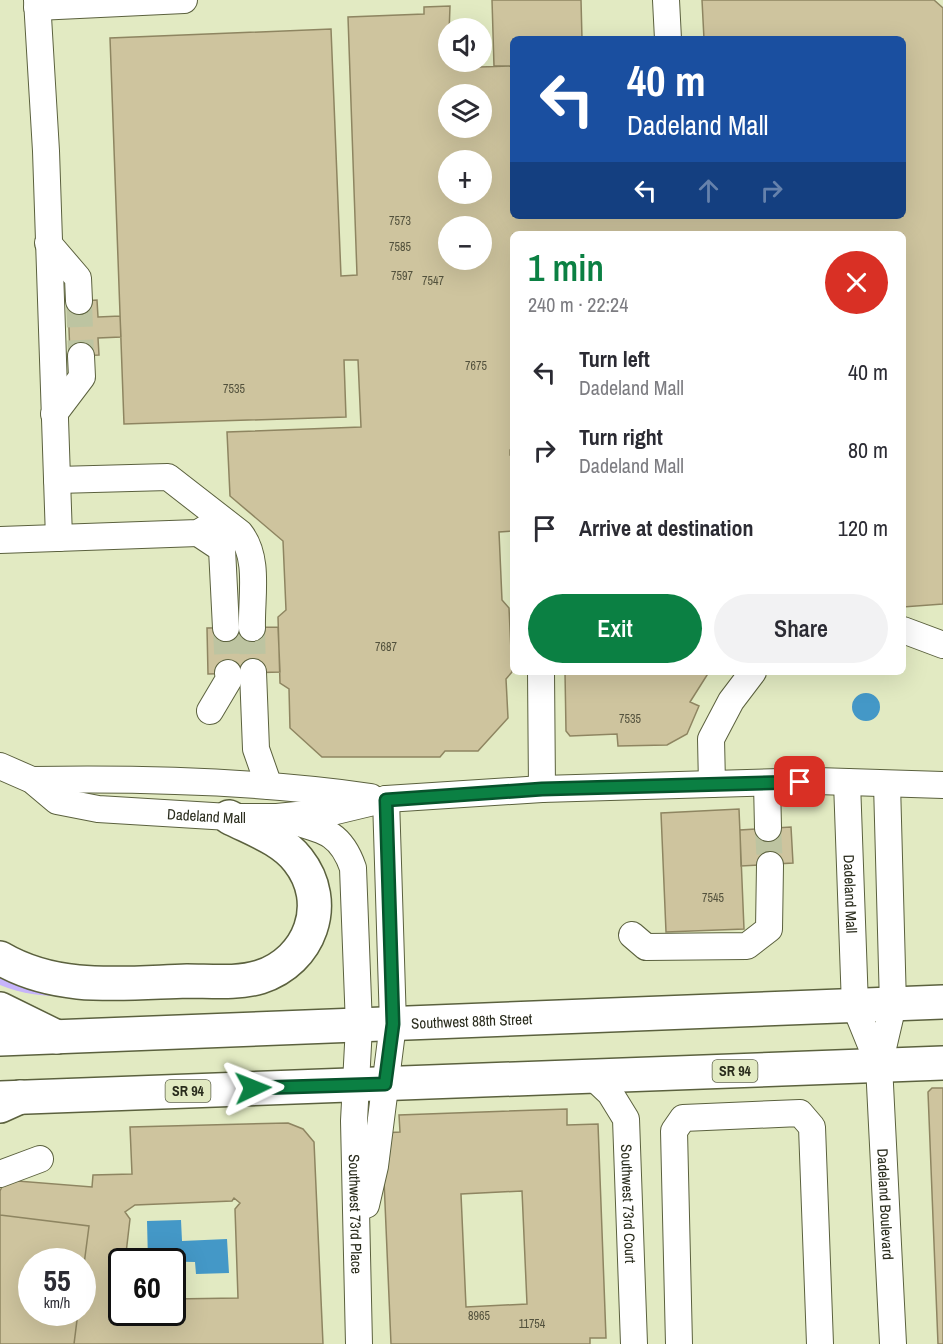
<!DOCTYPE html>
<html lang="en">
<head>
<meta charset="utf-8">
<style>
  body { margin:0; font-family:"Archivo Narrow",sans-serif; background:#f2f2f3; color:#2b2b33; height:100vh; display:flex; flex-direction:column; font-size:22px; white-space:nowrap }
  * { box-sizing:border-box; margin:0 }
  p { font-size:20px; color:#7c7c81 }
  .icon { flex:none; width:33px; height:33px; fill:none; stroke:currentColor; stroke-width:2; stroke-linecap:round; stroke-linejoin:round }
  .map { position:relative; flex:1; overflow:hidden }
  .panel { position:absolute; left:510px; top:231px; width:396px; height:444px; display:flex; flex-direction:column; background:#fff; border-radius:9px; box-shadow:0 6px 24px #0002 }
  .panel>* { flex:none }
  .hud { position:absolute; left:510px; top:36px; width:396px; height:183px; border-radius:9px; box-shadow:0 6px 24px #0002; background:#1a4fa0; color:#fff; overflow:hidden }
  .tools { position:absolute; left:438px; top:18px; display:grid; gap:12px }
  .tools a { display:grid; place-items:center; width:54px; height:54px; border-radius:50%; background:#fff; box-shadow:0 6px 24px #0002; font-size:30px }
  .speed { position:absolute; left:18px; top:1248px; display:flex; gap:12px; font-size:30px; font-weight:700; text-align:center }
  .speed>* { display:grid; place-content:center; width:78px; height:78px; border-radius:50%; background:#fff; box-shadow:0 6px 24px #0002; line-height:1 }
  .speed small { font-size:15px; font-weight:400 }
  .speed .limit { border:3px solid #111; border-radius:9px; background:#fff; color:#111 }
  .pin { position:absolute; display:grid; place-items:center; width:51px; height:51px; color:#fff; margin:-26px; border-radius:12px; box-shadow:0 3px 9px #0006 }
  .me { position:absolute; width:66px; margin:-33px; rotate:88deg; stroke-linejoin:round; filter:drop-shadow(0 0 4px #0008) }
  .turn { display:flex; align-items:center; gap:21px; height:126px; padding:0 18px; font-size:27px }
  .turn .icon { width:78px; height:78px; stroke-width:2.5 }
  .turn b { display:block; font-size:42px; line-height:51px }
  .lanes { display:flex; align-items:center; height:57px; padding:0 18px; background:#0003; justify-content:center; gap:30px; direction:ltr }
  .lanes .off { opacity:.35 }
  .round { display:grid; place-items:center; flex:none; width:63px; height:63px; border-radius:32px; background:#f2f2f3 }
  .summary { display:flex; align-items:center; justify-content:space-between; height:102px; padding:0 18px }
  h1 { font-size:36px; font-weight:600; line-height:45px; color:#0b8043 }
  .cta { display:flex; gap:12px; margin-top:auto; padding:12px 18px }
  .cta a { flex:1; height:69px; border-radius:36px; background:#0b8043; color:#fff; font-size:24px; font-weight:600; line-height:69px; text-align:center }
  .cta a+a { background:#f2f2f3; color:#2b2b33 }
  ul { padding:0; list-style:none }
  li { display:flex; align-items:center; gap:18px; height:78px; padding:0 18px }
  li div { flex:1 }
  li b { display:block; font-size:22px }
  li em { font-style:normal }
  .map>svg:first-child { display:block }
  .green { fill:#c6b4fa }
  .water { fill:#4498c7 }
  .building { fill:#cec49e; stroke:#8e8561; stroke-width:1.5; fill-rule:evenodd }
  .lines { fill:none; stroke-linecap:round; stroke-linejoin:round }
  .minor-tunnel { stroke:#bdc4a1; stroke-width:26; stroke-dasharray:26 13; stroke-linecap:butt }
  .minor-casing { stroke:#5b613e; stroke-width:28 }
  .major-casing { stroke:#5b613e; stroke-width:36 }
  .highway-casing { stroke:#5b613e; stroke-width:36 }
  .minor { stroke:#fff; stroke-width:26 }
  .major { stroke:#fff; stroke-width:33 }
  .highway { stroke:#fff; stroke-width:33 }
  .route-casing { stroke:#07532c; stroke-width:15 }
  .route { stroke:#0b8043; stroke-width:10 }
  .labels { text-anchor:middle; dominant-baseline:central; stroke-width:4.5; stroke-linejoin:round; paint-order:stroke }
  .number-label { font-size:12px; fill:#53523d }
  .shield { fill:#e2eac2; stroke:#61654e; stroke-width:1.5 }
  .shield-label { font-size:14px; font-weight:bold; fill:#2a2c1d }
  .street-label { font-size:15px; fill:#2a2c1d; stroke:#e2eac2 }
</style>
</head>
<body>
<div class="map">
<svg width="943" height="1344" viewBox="0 0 943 1344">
  <rect width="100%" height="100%" fill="#e2eac2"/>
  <!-- green -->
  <path class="green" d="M0,972L80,996C52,997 26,996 0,985Z"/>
  <!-- water -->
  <path class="water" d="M852 707a14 14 0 1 1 28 0a14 14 0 1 1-28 0Z
    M181,1220L182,1241L227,1239L229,1273L196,1274L195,1262L148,1261L147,1221Z"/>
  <!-- building -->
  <path class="building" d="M492,0H581L582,39H513V66H494Z
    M702,0H934L943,8V604L903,607V234H513V450H510V455H513V531L499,532L502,600L509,608L512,672L506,679L508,718L478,751H445L440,757H322L290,728L289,689L280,683L278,617L286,610L283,541L230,496L227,432L361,427L358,360H344L346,417L124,424L110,38L331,29L341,276L357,275L348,17L424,14V7L450,6L448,62H480V67L513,66V216H903V39H704ZM448,94H482V128H448ZM448,160H482V194H448ZM448,226H482V260H448Z
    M97,300L98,317L120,316L121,337L98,338L99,355L70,356L68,302Z
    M278,627L280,672L208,674L207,628Z
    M565,672H709L690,702L699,706L687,734L667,745L618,746L617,734L570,736L566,731Z
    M739,809L744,929L666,932L661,813Z
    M791,827L793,863L741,866L740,830Z
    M932,1088H943V1344H938L928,1092Z
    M567,1109V1125L598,1124L606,1338H590V1344H391L382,1133L400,1132L399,1115ZM522,1191L527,1304L466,1307L461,1194Z
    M288,1123L303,1129L314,1142L323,1344H74L78,1312H82V1280L89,1226L0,1215V1191L5,1180L92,1187L93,1175L132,1174L130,1127ZM234,1198L240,1203L235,1209L238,1298L172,1299V1312H122V1262H125L130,1219L125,1212L135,1205L232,1201Z
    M0,1215L89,1226L82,1280V1262H32V1312H78L74,1344H0Z"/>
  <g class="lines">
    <!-- minor-tunnel -->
    <path class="minor-tunnel" d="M79,301L81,356
      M226,628L228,673
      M252,628L253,672
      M768,828L770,865"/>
    <!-- minor casing -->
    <g class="minor-casing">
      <g id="minor">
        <path d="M37,0L46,151L59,538"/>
        <path d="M666,0L668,39"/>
        <path d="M37,7L184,0"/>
        <path d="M48,243L78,278L79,301"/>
        <path d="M54,414L82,377L81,356"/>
        <path d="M57,480L168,477L240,533C260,558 251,597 252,628"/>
        <path d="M198,533L222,549L226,628"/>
        <path d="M0,540L198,533L220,520"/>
        <path d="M903,630L943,645"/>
        <path d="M253,672L256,749L269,786"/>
        <path d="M541,672L542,789"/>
        <path d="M210,711L229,679L228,673"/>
        <path id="s1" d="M0,766L32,780L57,801L98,809L229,817H277L336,811L386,799L542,789L817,781L943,785"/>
        <path d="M32,780C145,778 259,781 371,797"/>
        <path id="s2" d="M847,782L855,1006L879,1065"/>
        <path d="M767,783L768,828"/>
        <path d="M712,784L711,739L731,701L753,672"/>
        <path id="s3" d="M887,784L893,1005L879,1065L893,1344"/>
        <path id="s4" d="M291,821C324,830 341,833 353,868L359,1026L354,1121L359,1344"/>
        <path d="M632,935L646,947L747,946L769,929L770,865"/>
        <path id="s5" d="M592,1076L610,1093L626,1119L634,1344"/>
        <path d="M0,1174L40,1159"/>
        <path d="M366,1205L375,1166L393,1024L386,799"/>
        <path d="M679,1344L674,1131L683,1118L800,1113L812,1127L820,1344"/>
      </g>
    </g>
    <!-- major casing -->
    <g class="major-casing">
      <g id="major">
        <path id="s6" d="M0,1039L943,1002"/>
        <path d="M0,1098L943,1063"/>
      </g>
    </g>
    <!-- highway casing -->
    <g class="highway-casing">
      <path id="highway" d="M0,958C58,992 123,983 187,981C210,981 238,984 260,977C310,961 332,903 298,860C282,839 252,829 229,817
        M0,1009L57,1037
        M0,1106L20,1097"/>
    </g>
    <!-- minor -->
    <use href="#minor" class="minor"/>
    <!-- major -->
    <use href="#major" class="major"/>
    <!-- highway -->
    <use href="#highway" class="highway"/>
  </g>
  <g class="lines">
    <!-- route casing -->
    <g class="route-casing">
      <path id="route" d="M253,1088L385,1084L393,1024L386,800L542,789L800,782"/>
    </g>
    <!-- route -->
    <use href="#route" class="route"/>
  </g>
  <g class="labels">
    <!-- number labels -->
    <g class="number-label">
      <text x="400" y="221">7573</text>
      <text x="400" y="247">7585</text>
      <text x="402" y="276">7597</text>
      <text x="433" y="281">7547</text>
      <text x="476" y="366">7675</text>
      <text x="234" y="389">7535</text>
      <text x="386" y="647">7687</text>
      <text x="630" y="719">7535</text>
      <text x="713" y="898">7545</text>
      <text x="479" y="1316">8965</text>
      <text x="532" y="1324">11754</text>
    </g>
    <!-- shield labels -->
    <g class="shield">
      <rect x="712.5" y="1060" width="45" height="22" rx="4.5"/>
      <rect x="165.5" y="1080" width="45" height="22" rx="4.5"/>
    </g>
    <g class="shield-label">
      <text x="735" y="1071">SR 94</text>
      <text x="188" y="1091">SR 94</text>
    </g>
    <!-- street labels -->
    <g class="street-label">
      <text stroke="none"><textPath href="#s1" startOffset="218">Dadeland Mall</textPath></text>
      <text stroke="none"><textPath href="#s2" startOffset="112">Dadeland Mall</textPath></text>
      <text stroke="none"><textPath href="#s6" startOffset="472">Southwest 88th Street</textPath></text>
      <text stroke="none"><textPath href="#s5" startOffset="140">Southwest 73rd Court</textPath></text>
      <text stroke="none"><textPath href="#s3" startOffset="422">Dadeland Boulevard</textPath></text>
      <text stroke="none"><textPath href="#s4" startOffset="429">Southwest 73rd Place</textPath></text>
    </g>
  </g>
</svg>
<div class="tools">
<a><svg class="icon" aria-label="sound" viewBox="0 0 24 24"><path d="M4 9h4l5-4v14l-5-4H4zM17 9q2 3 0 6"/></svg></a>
<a><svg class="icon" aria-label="layers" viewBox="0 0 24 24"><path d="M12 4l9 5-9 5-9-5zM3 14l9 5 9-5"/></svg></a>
<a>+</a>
<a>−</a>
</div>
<div class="speed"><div>55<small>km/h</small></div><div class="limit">60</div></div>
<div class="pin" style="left:800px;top:782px;background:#d93025"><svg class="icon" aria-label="arrive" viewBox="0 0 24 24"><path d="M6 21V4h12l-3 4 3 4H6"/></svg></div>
<svg class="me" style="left:253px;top:1088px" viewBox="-20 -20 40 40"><path d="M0-17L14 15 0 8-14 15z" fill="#0b8043" stroke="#fff" stroke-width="4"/></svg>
<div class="hud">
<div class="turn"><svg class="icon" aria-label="left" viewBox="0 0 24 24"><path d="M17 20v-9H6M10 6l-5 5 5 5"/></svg><div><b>40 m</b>Dadeland Mall</div></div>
<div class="lanes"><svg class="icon" aria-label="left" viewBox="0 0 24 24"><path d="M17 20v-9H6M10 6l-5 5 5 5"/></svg><svg class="icon off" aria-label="ahead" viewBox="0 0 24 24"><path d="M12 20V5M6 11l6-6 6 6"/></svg><svg class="icon off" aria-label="right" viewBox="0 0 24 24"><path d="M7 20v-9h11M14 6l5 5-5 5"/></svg></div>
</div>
<section class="panel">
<div class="summary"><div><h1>1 min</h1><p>240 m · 22:24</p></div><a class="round" style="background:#d93025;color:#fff"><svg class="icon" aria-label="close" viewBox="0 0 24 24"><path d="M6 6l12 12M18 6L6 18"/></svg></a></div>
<ul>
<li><svg class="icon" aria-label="left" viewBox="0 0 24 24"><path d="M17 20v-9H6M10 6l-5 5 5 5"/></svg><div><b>Turn left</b><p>Dadeland Mall</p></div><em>40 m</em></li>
<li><svg class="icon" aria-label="right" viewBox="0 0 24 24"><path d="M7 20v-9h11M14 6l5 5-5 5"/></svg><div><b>Turn right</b><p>Dadeland Mall</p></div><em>80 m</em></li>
<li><svg class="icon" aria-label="arrive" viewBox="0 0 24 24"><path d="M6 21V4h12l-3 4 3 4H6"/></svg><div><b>Arrive at destination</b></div><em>120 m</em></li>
</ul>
<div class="cta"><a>Exit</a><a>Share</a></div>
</section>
</div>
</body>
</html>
